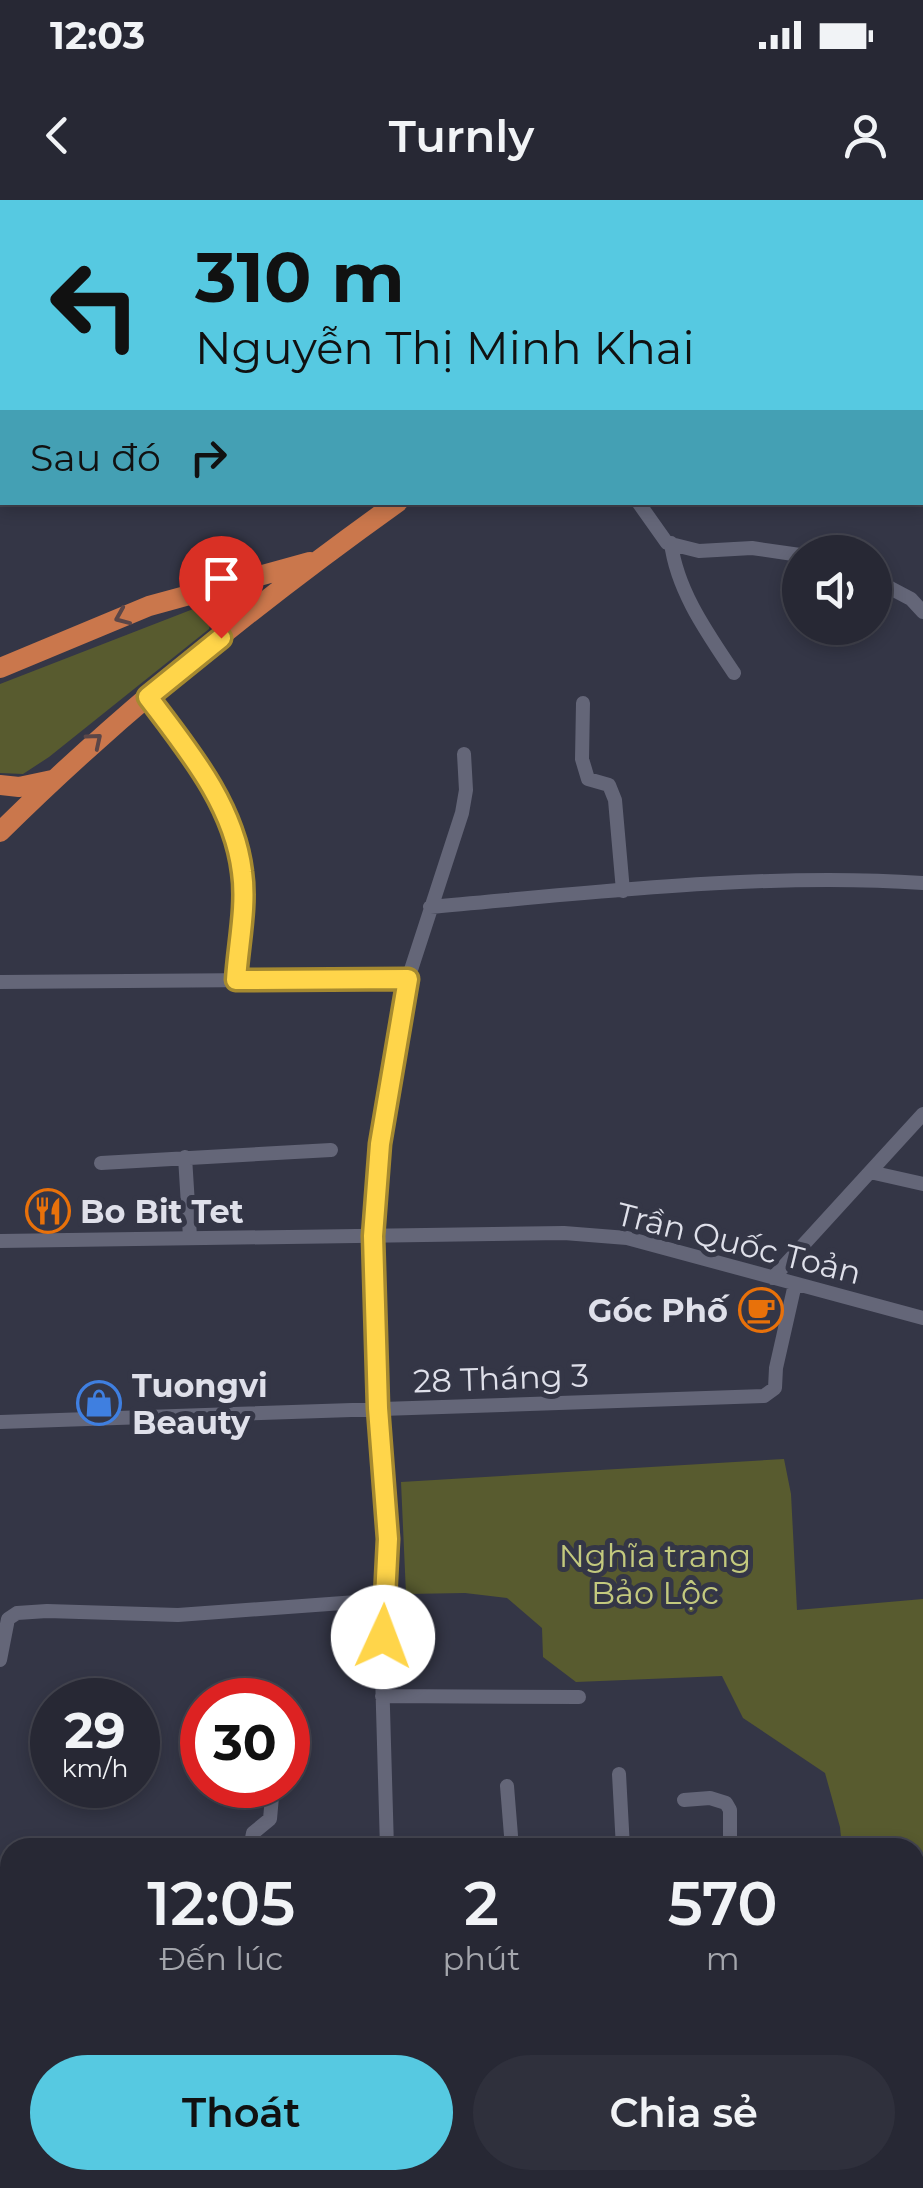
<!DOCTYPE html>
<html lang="vi">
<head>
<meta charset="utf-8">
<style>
  body { margin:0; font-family:Montserrat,sans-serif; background:#2f303c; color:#f1f3f6; height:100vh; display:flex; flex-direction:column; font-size:38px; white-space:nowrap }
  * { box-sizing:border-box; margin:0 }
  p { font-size:32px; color:#a4a6ac }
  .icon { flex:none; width:55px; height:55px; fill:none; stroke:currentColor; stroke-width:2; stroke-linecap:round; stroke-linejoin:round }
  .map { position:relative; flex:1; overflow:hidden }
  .details { position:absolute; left:0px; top:1638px; width:925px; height:352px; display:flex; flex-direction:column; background:#272834; border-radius:30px 30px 0 0; box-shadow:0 5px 15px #0003,0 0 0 2px #43444f }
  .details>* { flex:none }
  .guide { position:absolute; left:0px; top:0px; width:925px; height:305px; box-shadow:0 5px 15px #0003,0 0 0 2px #43444f; background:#56c9e1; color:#111; overflow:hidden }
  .fabs { position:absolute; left:782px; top:335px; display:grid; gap:20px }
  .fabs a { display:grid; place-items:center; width:110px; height:110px; border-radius:50%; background:#272834; box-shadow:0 5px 15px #0003,0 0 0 2px #43444f; font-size:50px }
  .speed { position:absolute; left:30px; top:1478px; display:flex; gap:20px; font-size:50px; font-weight:700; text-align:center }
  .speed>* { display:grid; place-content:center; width:130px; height:130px; border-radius:50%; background:#272834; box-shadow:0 5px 15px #0003,0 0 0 2px #43444f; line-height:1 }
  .speed small { font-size:25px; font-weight:400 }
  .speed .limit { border:15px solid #d22; background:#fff; color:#111 }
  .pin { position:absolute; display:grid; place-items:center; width:85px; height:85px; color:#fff; margin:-102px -42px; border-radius:50% 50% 50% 0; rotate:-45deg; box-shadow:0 0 10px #0007 }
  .pin .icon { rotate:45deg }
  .me { position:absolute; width:110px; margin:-55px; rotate:2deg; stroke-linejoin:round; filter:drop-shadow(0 0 8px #0008) }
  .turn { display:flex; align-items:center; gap:35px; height:210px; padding:0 30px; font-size:45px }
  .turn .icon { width:130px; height:130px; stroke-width:2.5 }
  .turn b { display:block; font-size:70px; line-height:85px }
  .then { display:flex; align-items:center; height:95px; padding:0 30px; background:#0003; gap:20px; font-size:38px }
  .eta { display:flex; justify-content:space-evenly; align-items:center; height:170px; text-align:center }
  .eta b { font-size:60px; font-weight:600; line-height:70px }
  .button { display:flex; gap:20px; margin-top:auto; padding:20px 30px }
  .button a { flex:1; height:115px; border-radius:60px; background:#56c9e1; color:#111; font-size:40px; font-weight:600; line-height:115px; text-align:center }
  .button a+a { background:#2f303c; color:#f1f3f6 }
  .status { display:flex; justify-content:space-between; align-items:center; height:70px; padding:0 50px; background:#272834; direction:ltr }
  .status svg { height:28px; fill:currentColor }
  header { display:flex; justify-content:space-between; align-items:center; height:130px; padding:0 30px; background:#272834; font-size:45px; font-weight:600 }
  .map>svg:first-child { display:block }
  .green { fill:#585b2f }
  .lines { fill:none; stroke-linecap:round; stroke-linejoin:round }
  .minor { stroke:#646678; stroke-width:14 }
  .highway { stroke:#ca774c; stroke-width:20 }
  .oneway { stroke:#5a4648 }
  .route-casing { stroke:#a68a30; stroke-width:25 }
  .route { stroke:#ffd54a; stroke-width:18 }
  .labels { text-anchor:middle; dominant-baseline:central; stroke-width:10; stroke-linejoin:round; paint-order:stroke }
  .poi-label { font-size:32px; font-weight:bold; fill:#dfe0ea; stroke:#343646; text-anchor:start }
  .street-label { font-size:32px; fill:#dfe0ea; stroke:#343646 }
  .park-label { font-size:32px; fill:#c3c97e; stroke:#343646 }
</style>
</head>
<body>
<div class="status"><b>12:03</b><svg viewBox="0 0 49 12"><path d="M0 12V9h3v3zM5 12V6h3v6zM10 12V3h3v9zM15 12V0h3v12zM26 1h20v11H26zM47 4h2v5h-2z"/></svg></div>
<header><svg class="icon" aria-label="back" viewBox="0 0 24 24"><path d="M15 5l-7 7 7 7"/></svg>Turnly<svg class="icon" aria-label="person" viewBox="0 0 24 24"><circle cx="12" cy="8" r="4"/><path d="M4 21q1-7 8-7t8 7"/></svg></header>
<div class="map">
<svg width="923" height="1988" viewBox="0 0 923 1988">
  <rect width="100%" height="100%" fill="#343646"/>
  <!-- green -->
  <path class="green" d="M201,406L213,411L209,429L49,557L23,574L0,573V484Z
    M784,1259L791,1294L797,1410L923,1399V1831L915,1828V1648L842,1647L840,1627L825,1573L743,1518L722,1476L576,1482L543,1457L542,1428L507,1398L465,1393L406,1394L401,1282Z"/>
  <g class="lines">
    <!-- minor -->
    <path class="minor" d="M889,0L892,2
      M922,24H923
      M0,182L2,183
      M638,302L667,343L699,351L752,348L800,355
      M671,343C677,391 708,434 734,473
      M875,380L911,399L923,412
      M148,497C188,550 234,604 243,672C247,704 238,748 236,780
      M583,503L582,559L588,579L609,585L615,600L623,691
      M430,707C589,693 764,672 923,683
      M0,782L408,779
      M185,957L190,1037
      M101,963L331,950
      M870,972L923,984
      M0,1041L564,1033L627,1038L923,1118
      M773,1078L923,914
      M0,1222L764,1196L775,1188L776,1168L795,1084
      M0,1460L8,1419L17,1413L47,1411L178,1415L384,1400
      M382,1496L579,1497
      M619,1574L623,1648
      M507,1586L512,1648
      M684,1600L710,1598L726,1603L730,1610V1648
      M250,1648L253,1633L270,1619L273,1585
      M387,1648L382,1474L389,1339L378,1209L373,1036L380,944L408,779L462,613L466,590L464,554
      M915,1718H923
      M0,1767L10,1766
      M0,1943L10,1944
      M915,1965L923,1964
      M717,1980V1988
      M367,1988V1980
      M590,1988V1980"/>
    <!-- highway -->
    <path class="highway" d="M803,2L806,0
      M201,392C224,402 227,414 221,438
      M0,468L149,406L310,362
      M0,585L19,587L52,580
      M0,632C122,511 258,402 398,302"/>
  </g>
  <!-- one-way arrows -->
  <defs><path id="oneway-chevron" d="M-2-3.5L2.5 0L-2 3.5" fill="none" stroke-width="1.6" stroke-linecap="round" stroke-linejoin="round" transform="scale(2.5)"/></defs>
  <g class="oneway">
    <use href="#oneway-chevron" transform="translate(122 417) rotate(157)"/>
    <use href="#oneway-chevron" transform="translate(95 540) rotate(-40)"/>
  </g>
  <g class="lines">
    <!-- route casing -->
    <g class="route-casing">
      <path id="route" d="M221,438L148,497C188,550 234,605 242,672C247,706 238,746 236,780L408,779L380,944L373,1036L378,1208L388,1339L383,1437"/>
    </g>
    <!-- route -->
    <use href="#route" class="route"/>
  </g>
  <!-- icons -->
  <defs>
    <g id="restaurant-ring" transform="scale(2.25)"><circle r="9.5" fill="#343646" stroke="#e8710a" stroke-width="1.5"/><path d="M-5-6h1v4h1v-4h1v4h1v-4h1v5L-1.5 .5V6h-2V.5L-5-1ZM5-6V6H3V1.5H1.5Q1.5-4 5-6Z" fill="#e8710a"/></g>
    <g id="cafe-ring" transform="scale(2.25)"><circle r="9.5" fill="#343646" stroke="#e8710a" stroke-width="1.5"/><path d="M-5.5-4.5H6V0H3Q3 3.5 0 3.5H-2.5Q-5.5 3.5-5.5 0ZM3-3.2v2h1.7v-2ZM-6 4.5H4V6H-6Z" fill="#e8710a"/></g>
    <g id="shop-ring" transform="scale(2.25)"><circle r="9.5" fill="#343646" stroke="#3f7fe0" stroke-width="1.5"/><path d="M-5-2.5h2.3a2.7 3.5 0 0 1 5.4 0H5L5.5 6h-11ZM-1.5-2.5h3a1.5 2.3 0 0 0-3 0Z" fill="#3f7fe0"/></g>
  </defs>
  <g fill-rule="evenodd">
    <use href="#restaurant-ring" x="48" y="1011"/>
    <use href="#cafe-ring" x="761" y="1110"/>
    <use href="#shop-ring" x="99" y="1203"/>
  </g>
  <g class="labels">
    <!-- poi labels -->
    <g class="poi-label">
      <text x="80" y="1011">Bo Bit Tet</text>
      <text x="728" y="1110" text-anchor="end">Góc Phố</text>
      <text x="132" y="1185">Tuongvi<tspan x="132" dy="37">Beauty</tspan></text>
    </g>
    <!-- street labels -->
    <g class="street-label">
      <text transform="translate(739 1043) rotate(14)">Trần Quốc Toản</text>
      <text transform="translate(501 1178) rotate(-2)">28 Tháng 3</text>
    </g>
    <!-- park labels -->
    <g class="park-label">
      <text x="655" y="1355">Nghĩa trang<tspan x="655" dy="37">Bảo Lộc</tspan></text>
    </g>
  </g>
</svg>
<div class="fabs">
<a><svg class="icon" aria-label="sound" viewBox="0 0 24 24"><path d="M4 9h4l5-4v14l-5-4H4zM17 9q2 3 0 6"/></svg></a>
</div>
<div class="speed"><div>29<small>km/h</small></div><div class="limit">30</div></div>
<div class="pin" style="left:221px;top:438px;background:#d93025"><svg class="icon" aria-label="arrive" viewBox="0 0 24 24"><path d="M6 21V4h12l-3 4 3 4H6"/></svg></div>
<svg class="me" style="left:383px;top:1437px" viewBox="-20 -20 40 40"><circle r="19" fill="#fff"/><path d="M0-13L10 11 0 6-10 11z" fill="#ffd54a"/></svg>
<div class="guide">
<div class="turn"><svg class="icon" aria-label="left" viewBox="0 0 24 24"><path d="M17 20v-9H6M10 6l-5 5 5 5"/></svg><div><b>310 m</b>Nguyễn Thị Minh Khai</div></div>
<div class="then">Sau đó<svg class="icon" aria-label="right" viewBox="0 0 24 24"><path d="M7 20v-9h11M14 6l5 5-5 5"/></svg></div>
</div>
<section class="details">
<div class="eta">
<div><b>12:05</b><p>Đến lúc</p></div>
<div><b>2</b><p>phút</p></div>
<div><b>570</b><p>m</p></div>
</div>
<div class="button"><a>Thoát</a><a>Chia sẻ</a></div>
</section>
</div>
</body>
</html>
